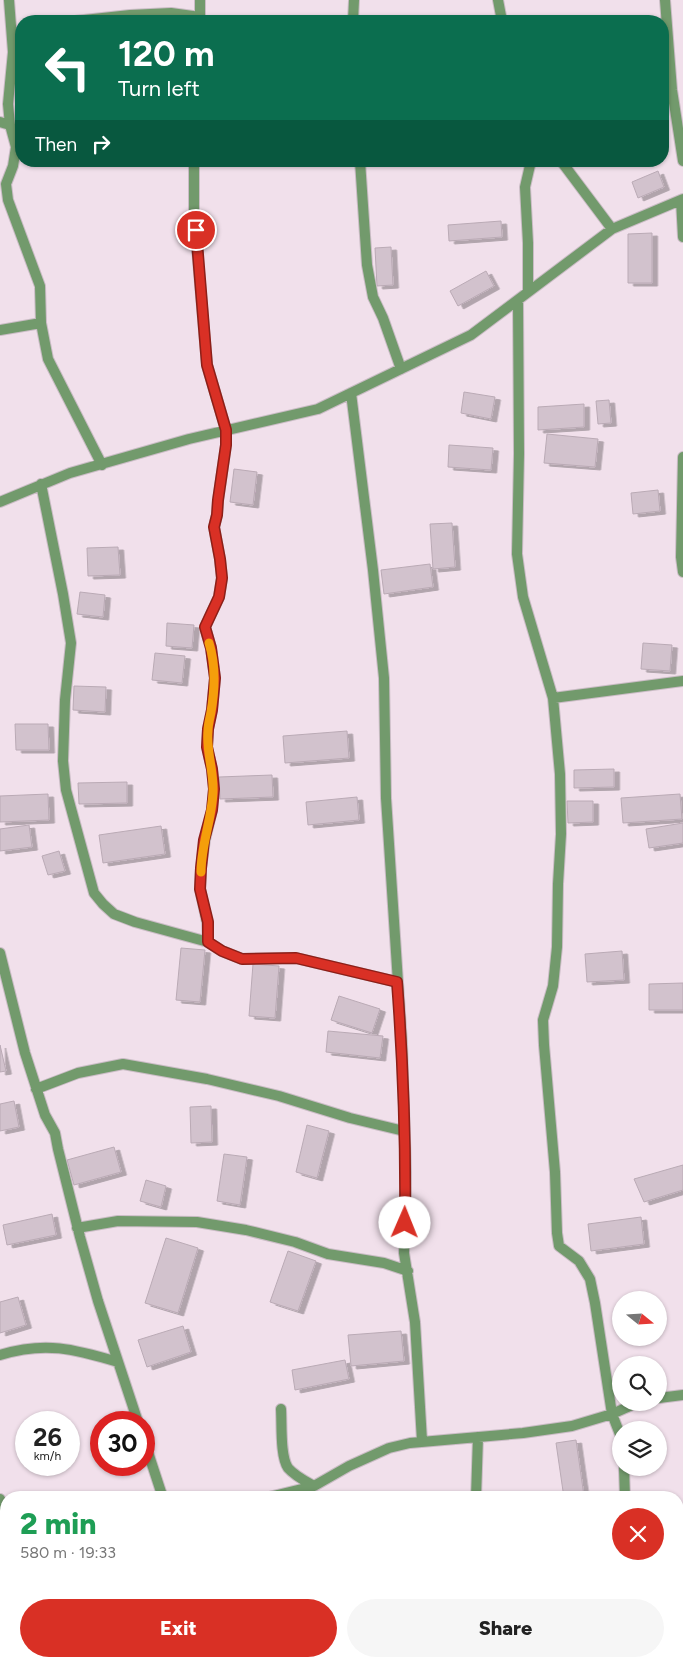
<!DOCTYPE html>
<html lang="en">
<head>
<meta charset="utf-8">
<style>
  body { margin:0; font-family:Figtree,sans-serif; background:#f6f6f6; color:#222; height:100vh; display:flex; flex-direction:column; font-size:19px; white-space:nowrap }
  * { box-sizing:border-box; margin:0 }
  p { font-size:16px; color:#767676 }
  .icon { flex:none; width:28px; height:28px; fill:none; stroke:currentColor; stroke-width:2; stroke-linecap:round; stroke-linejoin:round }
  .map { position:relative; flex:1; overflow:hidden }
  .side { position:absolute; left:0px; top:1491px; width:684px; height:176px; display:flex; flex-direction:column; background:#fff; border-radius:20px 20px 0 0; box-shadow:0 1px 4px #0004 }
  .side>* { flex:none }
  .top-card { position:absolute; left:15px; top:15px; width:654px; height:152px; border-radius:20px; box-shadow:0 1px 4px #0004; background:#0b6e4f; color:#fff; overflow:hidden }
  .needle { width:32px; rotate:108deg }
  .controls { position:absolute; left:612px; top:1291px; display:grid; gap:10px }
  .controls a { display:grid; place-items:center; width:55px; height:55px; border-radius:50%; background:#fff; box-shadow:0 1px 4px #0004; font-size:25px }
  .speed { position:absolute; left:15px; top:1411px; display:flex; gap:10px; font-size:25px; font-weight:700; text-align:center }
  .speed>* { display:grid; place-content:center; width:65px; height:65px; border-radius:50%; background:#fff; box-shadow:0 1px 4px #0004; line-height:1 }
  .speed small { font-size:12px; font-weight:400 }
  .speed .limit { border:8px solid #d22; background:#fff; color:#111 }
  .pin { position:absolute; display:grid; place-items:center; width:42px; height:42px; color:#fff; margin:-21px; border:2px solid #fff; border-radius:50%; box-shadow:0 1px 5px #0007 }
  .me { position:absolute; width:55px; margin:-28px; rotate:1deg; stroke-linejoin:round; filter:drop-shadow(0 0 4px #0008) }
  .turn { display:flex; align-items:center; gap:18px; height:105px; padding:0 20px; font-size:22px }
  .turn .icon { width:65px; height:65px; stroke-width:2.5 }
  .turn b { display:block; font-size:35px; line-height:42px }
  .then { display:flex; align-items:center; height:48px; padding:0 20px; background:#0003; gap:10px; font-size:19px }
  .round { display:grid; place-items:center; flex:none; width:52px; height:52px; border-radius:26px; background:#f6f6f6 }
  .overview { display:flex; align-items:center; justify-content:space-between; height:85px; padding:0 20px }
  h1 { font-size:30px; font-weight:800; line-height:38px; color:#1e9e55 }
  .cta { display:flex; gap:10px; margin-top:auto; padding:10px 20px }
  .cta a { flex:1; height:58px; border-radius:30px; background:#d93025; color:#fff; font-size:20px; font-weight:800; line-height:58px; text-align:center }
  .cta a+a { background:#f6f6f6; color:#222 }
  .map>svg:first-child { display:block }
  .building { fill:#d2c2cd; stroke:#baaab5; filter:url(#shadow) }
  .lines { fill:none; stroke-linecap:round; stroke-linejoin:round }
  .service-casing { stroke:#cabcc5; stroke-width:10 }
  .minor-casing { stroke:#cabcc5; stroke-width:12 }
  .service { stroke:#729a6c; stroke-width:8 }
  .minor { stroke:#729a6c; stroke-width:10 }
  .route-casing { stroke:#8d1f18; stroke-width:12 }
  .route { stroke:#d93025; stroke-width:9 }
  .slow { stroke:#f59e0b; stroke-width:9 }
</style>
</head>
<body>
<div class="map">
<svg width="683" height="1667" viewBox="0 0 683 1667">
  <defs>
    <filter id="shadow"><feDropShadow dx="5.5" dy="3" stdDeviation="0" flood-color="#0004"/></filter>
  </defs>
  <rect width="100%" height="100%" fill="#f1e0eb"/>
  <!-- building -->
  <path class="building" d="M420,17V21H374V20Z
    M658,171L664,187L638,198L632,182Z
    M501,221L502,237L449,241L448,225Z
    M652,233V283H628V234Z
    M391,247L393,285L377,286L375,248Z
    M486,271L494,286L458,306L450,291Z
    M464,392L495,397L491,419L461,413Z
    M609,400L611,423L598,424L596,401Z
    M584,404V427L538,430V407Z
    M547,434L598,439L595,467L544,463Z
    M449,445L493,448L491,470L448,467Z
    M234,469L257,472L253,505L230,502Z
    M658,490L660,511L633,514L631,493Z
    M452,523L455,567L433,569L430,524Z
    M118,547L120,575L88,576L87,548Z
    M430,564L433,587L384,594L381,570Z
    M80,592L105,595L103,617L77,614Z
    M167,623L194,625L192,648L166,646Z
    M643,643L672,645L670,671L641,669Z
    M155,653L185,656L182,683L152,680Z
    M74,686L106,687L105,712L73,710Z
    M15,724H48L49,750H16Z
    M347,731L349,758L285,763L283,736Z
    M614,769V787L574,788V770Z
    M272,775L273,797L220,799L219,777Z
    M127,782V803L79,804L78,783Z
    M48,794L49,820L0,822V796Z
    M680,794L682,819L623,823L621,798Z
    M357,797L359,820L308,825L306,802Z
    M567,801H593V822L568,823Z
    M683,823V843L649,848L646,829Z
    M29,825L32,847L0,851V829Z
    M161,826L165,854L103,863L99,835Z
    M59,851L65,871L48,875L42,856Z
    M181,948L205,950L200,1002L176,1000Z
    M622,951L624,980L587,982L585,954Z
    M253,964L279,966L275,1018L249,1016Z
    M683,983V1010H649V984Z
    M339,996L380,1009L372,1033L331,1020Z
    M328,1031L383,1036L380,1058L326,1052Z
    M0,1045L6,1071L0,1072Z
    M14,1101L19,1127L0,1131V1104Z
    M211,1106L212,1142L191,1143L190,1107Z
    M307,1125L329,1131L317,1178L296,1172Z
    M114,1147L121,1172L74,1185L67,1160Z
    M224,1154L247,1157L240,1205L217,1201Z
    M683,1165V1190L644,1202L634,1179Z
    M146,1180L166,1186L161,1207L140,1201Z
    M52,1214L56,1235L7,1245L3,1225Z
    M641,1217L644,1244L591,1251L588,1224Z
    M166,1238L198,1248L178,1313L145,1303Z
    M288,1251L316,1261L298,1311L270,1302Z
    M18,1297L26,1325L0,1333V1302Z
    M183,1326L191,1352L147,1367L138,1340Z
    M401,1331L404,1361L351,1366L348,1335Z
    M345,1360L349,1379L295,1390L292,1370Z
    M576,1440L584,1496L564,1498L556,1443Z"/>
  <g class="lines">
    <!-- service casing -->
    <g class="service-casing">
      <path id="service" d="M340,1661L341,1667"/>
    </g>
    <!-- minor casing -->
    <g class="minor-casing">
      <path id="minor" d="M9,0L13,52L8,104L10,125L16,147L13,166L6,184L8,200L40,286L41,323L48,359L102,465
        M498,0L502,21
        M665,0L672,90L683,161
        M75,21L130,15L171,13L200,17
        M200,21V0
        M353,21L354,0
        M0,122L10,125
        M194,161V213L207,365L226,430V445L218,501L217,515L214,527L220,559L222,578L219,597L205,627L211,648L215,678L212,710L208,729L207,747L212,769L214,789L212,810L205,840L201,868L200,889L207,922L208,942
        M360,161L367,265L373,297L383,318L401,369
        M561,161L612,229
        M681,200L683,237
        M528,292V243L525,187L531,161
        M518,300L519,454L517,554L523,597L553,698L560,774L561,834L558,884L557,947L553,986L543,1020L544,1045L555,1172L557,1233L559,1246L579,1261L590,1279L595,1303L612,1414L621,1437
        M0,330L41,323
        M351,393L373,570L384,678L386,798L402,1044L406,1172L404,1253L415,1322L422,1441
        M683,457L681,557L683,572
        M41,484L63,594L71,643L65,700L63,761L66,790L94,893L103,904L114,914L135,922L208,942L222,951L242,959L296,958L397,982
        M0,502L70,473L189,439L318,409L471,335L612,229L683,199
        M553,698L683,681
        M0,953L25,1053L45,1115L55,1133L58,1149L80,1237L98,1301L138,1422
        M36,1089L78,1073L123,1064L207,1079L279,1096L350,1118L404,1131
        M77,1228L118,1221L197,1222L246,1230L295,1242L328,1254L384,1263L408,1271
        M0,1355C45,1341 74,1349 118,1362
        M659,1398L683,1395
        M281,1409C282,1425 280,1456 288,1468C295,1476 305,1481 314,1486
        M144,1440L163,1498
        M624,1468L625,1498
        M265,1498L314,1486L349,1466L389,1448L410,1443L523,1433L572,1426L612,1414L639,1402
        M476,1498L478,1437
        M0,1499L6,1512
        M53,1661L55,1667
        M212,1661L214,1667
        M474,1667V1661
        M599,1667L601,1661"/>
    </g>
    <!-- service -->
    <use href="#service" class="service"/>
    <!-- minor -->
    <use href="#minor" class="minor"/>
  </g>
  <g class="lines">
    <!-- route casing -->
    <g class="route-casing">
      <path id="route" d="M196,230L207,365L226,430V445L218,500L217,515L214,527L220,559L222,578L219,597L205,627L211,648L215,678L212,710L208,729L207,747L212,769L214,789L212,810L204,840L201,868L200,889L208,922V942L222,951L242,959L296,958L397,982C403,1062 406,1143 405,1223"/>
    </g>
    <!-- route -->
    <use href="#route" class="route"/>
    <!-- slow -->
    <path class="slow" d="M201,872C201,845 212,819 213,792C214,771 206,752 208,731C208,724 210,718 211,712C215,689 216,665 209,643"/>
  </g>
</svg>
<div class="controls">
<a><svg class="needle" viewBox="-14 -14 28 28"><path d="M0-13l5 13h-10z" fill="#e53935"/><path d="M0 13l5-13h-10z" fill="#767676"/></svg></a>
<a><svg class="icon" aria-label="search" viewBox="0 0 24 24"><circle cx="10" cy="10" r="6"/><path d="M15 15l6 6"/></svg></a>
<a><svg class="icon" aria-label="layers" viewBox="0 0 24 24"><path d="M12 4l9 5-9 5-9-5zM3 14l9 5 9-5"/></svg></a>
</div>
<div class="speed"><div>26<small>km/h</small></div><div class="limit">30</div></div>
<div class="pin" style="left:196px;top:230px;background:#d93025"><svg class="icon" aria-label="arrive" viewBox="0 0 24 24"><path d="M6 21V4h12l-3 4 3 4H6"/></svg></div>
<svg class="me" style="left:405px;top:1223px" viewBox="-20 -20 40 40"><circle r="19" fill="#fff"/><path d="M0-13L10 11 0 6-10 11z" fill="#d93025"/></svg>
<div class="top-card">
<div class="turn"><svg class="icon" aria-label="left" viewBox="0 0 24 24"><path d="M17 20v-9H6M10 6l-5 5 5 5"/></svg><div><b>120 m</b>Turn left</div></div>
<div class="then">Then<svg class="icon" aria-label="right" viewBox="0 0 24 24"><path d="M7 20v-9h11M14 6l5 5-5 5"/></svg></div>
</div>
<section class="side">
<div class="overview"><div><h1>2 min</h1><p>580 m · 19:33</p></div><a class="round" style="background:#d93025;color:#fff"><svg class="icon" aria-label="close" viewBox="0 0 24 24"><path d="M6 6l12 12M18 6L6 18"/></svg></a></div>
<div class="cta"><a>Exit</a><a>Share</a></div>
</section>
</div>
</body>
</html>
